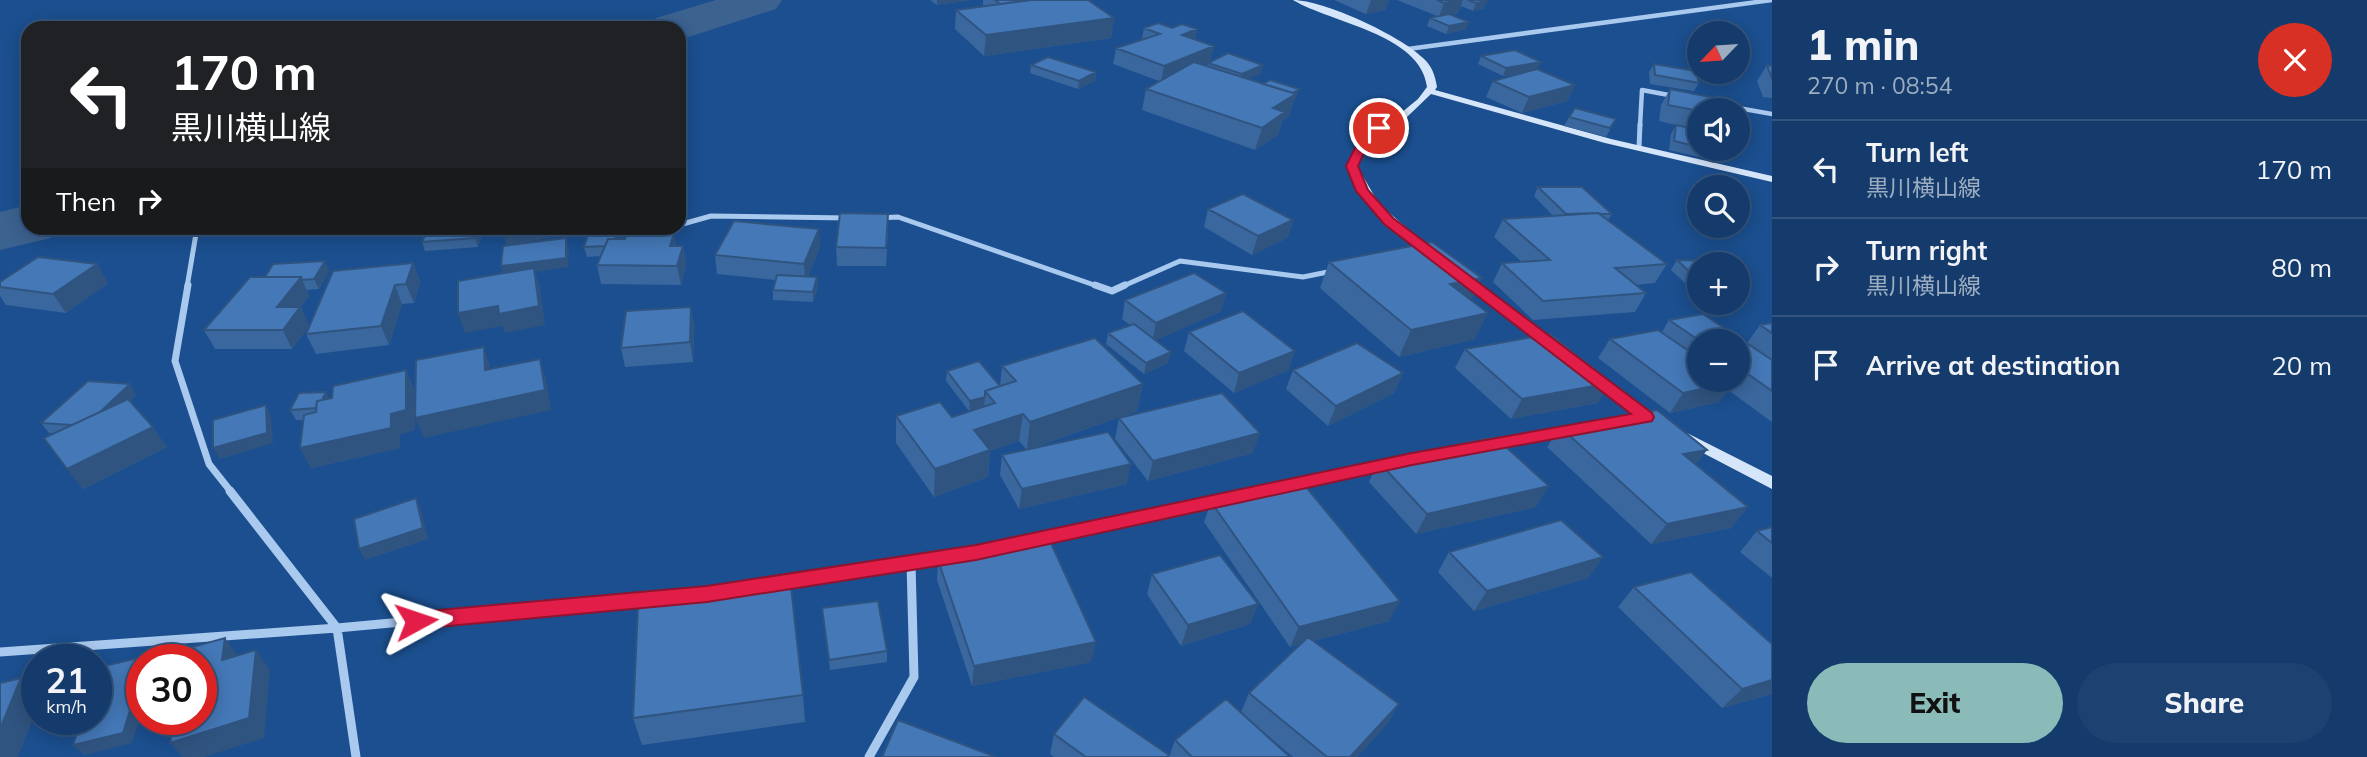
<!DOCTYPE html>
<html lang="en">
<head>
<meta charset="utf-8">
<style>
  body { margin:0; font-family:Mulish,"Noto Sans JP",sans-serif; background:#1d4271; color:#f1f3f6; height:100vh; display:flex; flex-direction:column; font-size:26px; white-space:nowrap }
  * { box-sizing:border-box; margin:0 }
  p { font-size:23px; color:#9dadc1 }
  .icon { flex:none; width:38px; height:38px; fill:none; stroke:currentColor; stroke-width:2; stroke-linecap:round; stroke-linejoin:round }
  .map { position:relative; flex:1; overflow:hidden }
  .sheet { display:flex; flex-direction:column; background:#143b6b; width:595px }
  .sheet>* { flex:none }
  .hud { position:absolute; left:21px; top:21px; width:665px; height:214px; border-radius:21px; box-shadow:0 4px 18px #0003,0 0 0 2px #33557e; background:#202124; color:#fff; overflow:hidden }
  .needle { width:46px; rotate:245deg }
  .tools { position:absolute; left:1687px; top:21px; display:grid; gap:14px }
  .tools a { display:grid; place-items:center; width:63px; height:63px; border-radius:50%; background:#143b6b; box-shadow:0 4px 18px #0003,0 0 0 2px #33557e; font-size:35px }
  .speed { position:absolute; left:21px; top:644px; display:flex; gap:14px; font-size:35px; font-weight:700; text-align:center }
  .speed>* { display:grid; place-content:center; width:91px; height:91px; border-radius:50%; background:#143b6b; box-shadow:0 4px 18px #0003,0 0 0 2px #33557e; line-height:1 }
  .speed small { font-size:18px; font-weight:400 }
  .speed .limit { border:10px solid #d22; background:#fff; color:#111 }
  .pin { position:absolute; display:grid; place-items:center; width:60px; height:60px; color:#fff; margin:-30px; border:4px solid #fff; border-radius:50%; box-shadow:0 2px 7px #0007 }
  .me { position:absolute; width:77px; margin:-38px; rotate:85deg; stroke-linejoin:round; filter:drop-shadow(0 0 5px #0008) }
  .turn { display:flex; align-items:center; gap:24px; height:147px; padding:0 35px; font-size:32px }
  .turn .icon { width:91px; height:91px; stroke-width:2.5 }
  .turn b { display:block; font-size:49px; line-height:60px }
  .then { display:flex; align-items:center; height:66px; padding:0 35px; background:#0003; gap:14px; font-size:26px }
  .round { display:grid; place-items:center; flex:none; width:74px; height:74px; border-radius:37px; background:#1d4271 }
  .headline { display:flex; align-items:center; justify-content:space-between; height:119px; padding:0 35px }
  h1 { font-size:42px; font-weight:800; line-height:52px }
  .primary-button { display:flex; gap:14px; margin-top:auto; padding:14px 35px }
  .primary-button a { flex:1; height:80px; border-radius:42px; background:#8bbbb9; color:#111; font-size:28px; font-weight:800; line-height:80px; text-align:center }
  .primary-button a+a { background:#1d4271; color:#f1f3f6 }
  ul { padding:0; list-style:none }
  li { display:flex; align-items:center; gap:21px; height:98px; padding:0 35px; border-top:2px solid #33557e }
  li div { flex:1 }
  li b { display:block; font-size:26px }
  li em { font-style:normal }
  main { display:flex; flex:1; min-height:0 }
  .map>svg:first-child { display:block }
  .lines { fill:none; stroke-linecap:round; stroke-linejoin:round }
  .river { fill:#3c6290; fill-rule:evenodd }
  .street-far3 { stroke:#a9c9ee; stroke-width:4.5 }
  .street-far2 { stroke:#a9c9ee; stroke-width:5 }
  .street-far1 { stroke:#a9c9ee; stroke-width:7 }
  .street { stroke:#a9c9ee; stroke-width:9 }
  .secondary { fill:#d6e6fa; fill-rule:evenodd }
  .wall { fill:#3a679d; fill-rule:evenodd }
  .shaded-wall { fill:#305480 }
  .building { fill:#4478b7; stroke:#305480; stroke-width:2 }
  .route { fill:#e11d48; stroke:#92132f; stroke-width:2 }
</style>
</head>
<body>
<main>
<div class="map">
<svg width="1772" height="757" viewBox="0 0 1772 757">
  <rect width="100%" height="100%" fill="#1b4f8f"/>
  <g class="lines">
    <!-- river -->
    <path class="river" d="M716,0H782L776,9L679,40V28H649L656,18Z
      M28,205V228H58L51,238L0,250V212Z"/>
    <!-- street-far3 -->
    <path class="street-far3" d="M1408,49L1772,0
      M1727,106L1772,114
      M1640,126L1642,90L1674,96"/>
    <!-- street-far2 -->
    <path class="street-far2" d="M1639,148L1640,124
      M878,218L898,217L1100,287
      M679,225L711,216L849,218
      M666,229L671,228
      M187,287L197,228
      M1121,287L1180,261L1303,277L1333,271"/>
    <!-- street-far1 -->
    <path class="street-far1" d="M188,285L175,361L209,464L232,493
      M1095,285L1112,291L1125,285
      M1495,444L1563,432
      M1296,484L1384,465"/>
    <!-- street -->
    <path class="street" d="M230,491L337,628L356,757
      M0,652L337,628L707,594L976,553L1220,500
      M869,757L914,677L911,563"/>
    <!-- secondary -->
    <path class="secondary" d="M1293,0C1324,0 1401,36 1423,58C1432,66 1435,75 1437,87L1435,90L1611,139L1772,176V182L1605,143L1431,94L1407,117L1382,131L1367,144L1357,166L1379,204L1438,255L1432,259L1428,258C1393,231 1365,207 1347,166L1359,141L1376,127L1401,113L1418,99L1427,87C1421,34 1331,23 1293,0Z
      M1462,274L1560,345L1562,348L1560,351H1550L1458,281L1456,278L1458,275Z
      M1593,373L1661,418L1663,422L1661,426H1651L1588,380L1586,377L1588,374Z
      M1687,433L1772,476V489L1682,442L1679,438L1682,434Z"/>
  </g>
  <!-- wall -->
  <path class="wall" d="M930,0H970L937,5Z
    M983,0H1088L1114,18L1111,38L984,56L955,29L956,10L984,6L983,5Z
    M1334,0H1389L1385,10L1366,14Z
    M1397,0H1486L1484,8L1473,11L1461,6L1458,13L1450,15L1466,29L1446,34L1427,26L1430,18L1437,16Z
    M1144,28L1197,29L1195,39L1214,46L1210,61L1202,64L1207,66L1208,63L1261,73L1248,79L1296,98L1294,99L1289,116L1282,121L1278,135L1255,150L1142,110L1146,89L1159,81L1113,64L1116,48L1142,39Z
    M1481,56L1537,69L1575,85L1567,101L1522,113L1486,97L1493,81L1528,72L1503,76L1478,64Z
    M1654,64L1699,83L1694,91L1650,84L1649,72Z
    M1031,65L1096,72L1095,81L1078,89L1030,73Z
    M1767,65L1772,66V98L1763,97L1757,81Z
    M1670,89L1699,110V149H1723V152L1718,161L1669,150L1671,134L1676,125L1659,121L1661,105Z
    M1569,117L1616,119L1606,137L1564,126Z
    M1538,187L1612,214L1608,220L1667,264L1655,283L1636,285L1646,293L1635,312L1533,320L1493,282L1502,263L1522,262L1494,237L1503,219L1553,216L1534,196Z
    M1208,209L1293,220L1287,238L1252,255L1204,227Z
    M484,228L478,247L425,251L422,242Z
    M888,232L886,266H837L836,247Z
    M621,233L619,239L683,246L686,264L681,285L601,284L597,265L601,256L587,257L584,247Z
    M820,247L808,276L817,277L818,287L813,302L773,300V290L775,280L717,274L715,255Z
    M1677,260L1699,264V285H1687L1671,270Z
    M1329,262L1472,301L1475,339L1399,357L1320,288Z
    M413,263L420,282L414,303L402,304L389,345L316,354L306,334Z
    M97,264L108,283L66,313L6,305L0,296V282Z
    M329,271L319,289L307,290L309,296L301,307L309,326L292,349H215L204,330L265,277Z
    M1226,293L1220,312L1155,340L1168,363L1144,374L1106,344L1108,333L1130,325L1122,319L1125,300Z
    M691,307L694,326L693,362L625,367L621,348Z
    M1669,320L1747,343L1760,325L1772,323V422L1728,390L1719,402L1670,413L1598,358L1610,339L1662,332ZM1699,341H1738V380H1699Z
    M1189,332L1289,370L1234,393L1184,351Z
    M1465,349L1598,403L1511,419L1455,368Z
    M1002,366L1143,384L1137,411L1027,450L1019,441L990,451L988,477L934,497L896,443V416L952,417L969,411L946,381L947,371L1000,386Z
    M406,370L414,390L415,430L400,434V448L311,468L300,448L304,420H296L290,410L329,398Z
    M1293,370L1403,373L1394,393L1328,426L1286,389Z
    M136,395L130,401L167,447L83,489L44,438L53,433H49L41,423Z
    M1119,418L1253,453L1148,481L1115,439Z
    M1560,427L1696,465L1748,507L1731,528L1651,544L1547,447Z
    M1002,455L1127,484L1019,509L1000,475Z
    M1378,461L1536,507L1416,534L1369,482Z
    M1211,502L1389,621L1313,641L1399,704L1387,724L1357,757H1293L1254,724L1290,757H1169L1175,740L1241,712L1249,693L1300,644L1290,647L1204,522Z
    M1772,527V578L1740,552L1757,531Z
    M1449,552L1603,557L1588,578L1474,611L1438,572Z
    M938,560L1091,662L972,686L937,580Z
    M1152,574L1258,604L1250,624L1181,646L1147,594Z
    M1634,587L1772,694L1722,708L1618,607Z
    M822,608L887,651V662L830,670Z
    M803,695L805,722L642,745L633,718Z
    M1054,734L1168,757H1054L1050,754Z"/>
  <!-- shaded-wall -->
  <path class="shaded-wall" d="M937,0H970L937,5Z
    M1371,0H1389L1385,10L1366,14Z
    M1457,0H1463L1458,13L1439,17L1444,3Z
    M1487,1L1484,8L1473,11L1476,3Z
    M1114,18L1111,38L984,56L986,35Z
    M1469,22L1466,29L1446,34L1449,26Z
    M1197,29L1194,44L1182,35Z
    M1214,46L1210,61L1161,82L1164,66Z
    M1541,62L1537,70L1503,76L1506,68Z
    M1263,65L1261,73L1240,83L1242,74Z
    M1096,72L1095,81L1078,89L1079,81Z
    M1575,85L1567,101L1522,113L1529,97Z
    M1299,89L1296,98L1294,99L1289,116L1282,121L1278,135L1255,150L1262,128L1273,108L1282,99Z
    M1293,220L1287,238L1252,255L1258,236Z
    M478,228H484L478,247L475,238Z
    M502,228H558L560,235L507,247Z
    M618,228H620L621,233L615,256L613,246Z
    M819,229L820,247L805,283L804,264Z
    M674,233L677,251L670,246Z
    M566,238L569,248L568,267L535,272L540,287L545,325L505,333L502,326L465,333L458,313L504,276L501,266Z
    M683,246L686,264L681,285L677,266Z
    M325,261L329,271L319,289L314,279Z
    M413,263L420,282L414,303L406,284Z
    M97,264L108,283L66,313L53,294Z
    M301,277L309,296L301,307L309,326L292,349L283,330L277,307Z
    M817,277L818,287L813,302V292Z
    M1482,278L1470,303L1450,284Z
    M395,285L402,304L389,345L381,326Z
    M1226,293L1220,312L1152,342L1156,323Z
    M691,307L694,326L693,362L690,342Z
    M1488,313L1475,339L1399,357L1411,330Z
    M484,347L490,366L492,390L485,370Z
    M1295,351L1289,370L1234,393L1239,373Z
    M1171,352L1168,363L1144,374L1146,363Z
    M540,359L546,379L551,410L424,438L415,418Z
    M406,370L414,390L415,430L400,434V448L311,468L300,448L391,414Z
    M1403,373L1394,393L1328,426L1336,406Z
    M1734,382L1719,402L1670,413L1683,393Z
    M1611,383L1598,403L1511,419L1522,399Z
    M130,384L136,395L93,436L85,426Z
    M1143,384L1137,411L1027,450L1030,422Z
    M326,392L331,402L317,408Z
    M985,397L984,407L969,412L970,401Z
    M266,405L271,416L273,443L220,459L213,448Z
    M1023,414L1019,441L990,451L988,477L934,497L935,469L974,430Z
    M153,427L167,447L83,489L67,469Z
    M1260,433L1253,453L1148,481L1153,461Z
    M1707,450L1692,470L1683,454Z
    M1131,464L1127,484L1019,509L1022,489Z
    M1549,486L1536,507L1416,534L1427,514Z
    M416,498L421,509L428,539L365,560L359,549Z
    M1748,507L1731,528L1651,544L1667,524Z
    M1603,557L1588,578L1474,611L1487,591Z
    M1400,601L1389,621L1290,647L1299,627Z
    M1258,604L1250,624L1181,646L1188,625Z
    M225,638L239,658L222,660Z
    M1096,642L1091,662L972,686L974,666Z
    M256,650L270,670L264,738L204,757H183L170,743Z
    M142,671V712L132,743L84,755L73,745Z
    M21,678L37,694V708L18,757H0V729Z
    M1772,680V694L1722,708L1742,689Z
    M1399,704L1387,724L1357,757H1350Z"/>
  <!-- building -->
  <path class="building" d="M995,0H1030L1000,4Z
    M1032,0H1088L1114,18L986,35L956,10Z
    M1437,0H1457L1444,3Z
    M1468,0H1486L1487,1L1476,3Z
    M1449,14L1469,22L1449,26L1430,18Z
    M1158,23L1172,28L1182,24L1197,29L1182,35L1214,46L1164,66L1116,48L1160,34L1144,28Z
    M1515,50L1541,62L1506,68L1481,56Z
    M1228,53L1263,65L1242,74L1208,63Z
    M1048,57L1096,72L1079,81L1031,65Z
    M1194,62L1296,94L1273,108L1285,112L1262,128L1146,89Z
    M1654,64L1696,71L1699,83L1655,75Z
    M1767,65L1772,66V79Z
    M1537,69L1575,85L1529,97L1493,81Z
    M1270,80L1299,89L1293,93L1263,84Z
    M1670,89L1735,102V110H1699V111L1668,105Z
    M1575,108L1616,119L1610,128L1569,117Z
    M1676,125L1699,130V147L1674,141Z
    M1708,149H1723V152Z
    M1538,187H1582L1612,214H1600L1598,213L1566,214Z
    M1243,194L1293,220L1258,236L1208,209Z
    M840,213L888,214L886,248L836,247Z
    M1598,213L1667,264L1615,268L1646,293L1543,301L1502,263L1550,260L1503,219Z
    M734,221L819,229L804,264L715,255Z
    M428,228H478L475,238L422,242Z
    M590,228H618L615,239H608L605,246L584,247Z
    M627,233H674L670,246H683L677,266L597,265L608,239H625Z
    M566,238V258L501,266L503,246Z
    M1432,242L1482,278L1450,284L1488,313L1411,330L1329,262Z
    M38,257L97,264L53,294L0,287V282Z
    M1677,260L1718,261L1722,264H1699V275H1693Z
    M325,261L314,279L302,280L301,277H265L273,264Z
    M413,263L406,284L395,285L381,326L306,334L333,271Z
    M534,268L539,306L499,314L498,306L458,313V281Z
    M1194,273L1226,293L1156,323L1125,300Z
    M777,275L817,277L813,292L773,290Z
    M250,277H301L277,307H300L283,330H204Z
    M691,307L690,342L621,348L626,311Z
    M1243,311L1295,351L1239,373L1189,332Z
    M1703,314L1772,360V391L1738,367V341H1700L1669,320Z
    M1772,323V333L1760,325Z
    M1134,324L1171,352L1146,363L1108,333Z
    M1658,330L1699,358V380H1730L1734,382L1683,393L1610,339Z
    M1550,334L1611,383L1522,399L1465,349Z
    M1095,338L1143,384L1030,422L1023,414L974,430L990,450L935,469L896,416L940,402L952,417L995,403L985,391L1016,381L1002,366Z
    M1357,343L1403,373L1336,406L1293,370Z
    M484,347L485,370L540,359L545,390L415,418L416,360Z
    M979,361L1000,386L985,391V397L970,401L947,371Z
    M406,370V410L391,414V428L300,448L304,415L316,412L317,401L332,398L333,386Z
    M88,381L130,384L100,412L72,425L41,423Z
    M326,392L322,400L317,401L316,408L290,410L299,393Z
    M1222,393L1260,433L1153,461L1119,418Z
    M128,399L153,427L67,469L44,438Z
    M266,405L267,433L213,448V420Z
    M1657,410L1707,450L1683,454L1748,507L1667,524L1560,427Z
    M1108,432L1131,464L1022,489L1002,455Z
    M1495,437L1549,486L1427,514L1378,461Z
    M1302,482L1400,601L1299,627L1211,502Z
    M416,498L423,528L359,549L354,519Z
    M1561,520L1603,557L1487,591L1449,552Z
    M1772,527V543L1757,531Z
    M1050,541L1096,642L974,666L938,560Z
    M1220,555L1258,604L1188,625L1152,574Z
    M1691,572L1772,644V680L1742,689L1634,587Z
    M791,587L803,695L633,718L638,606Z
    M878,601L887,651L829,660L822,608Z
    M1308,637L1399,704L1350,757H1327L1249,693Z
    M225,638L222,660L256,650L249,718L170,743L174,719H201V660H183L185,649Z
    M147,656L145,660H142V671L123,733L73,745L82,719H96V678L100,667Z
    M21,678L0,729V683Z
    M1084,697L1169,755L1167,757H1086L1054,734Z
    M1226,699L1290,757H1192L1175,740Z
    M898,720L996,757H882Z"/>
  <!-- route -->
  <path class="route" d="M1379,125L1384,128L1368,144L1358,166L1368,190L1393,218L1652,413L1654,417L1652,421L1412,465L976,560L707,602L416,629L409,627L406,621L409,614L416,612L707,586L976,545L1412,453L1631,414L1384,224L1356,191L1346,166L1359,140Z"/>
</svg>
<div class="tools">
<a><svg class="needle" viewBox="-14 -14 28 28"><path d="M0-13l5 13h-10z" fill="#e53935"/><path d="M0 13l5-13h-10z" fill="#9dadc1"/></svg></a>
<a><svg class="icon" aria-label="sound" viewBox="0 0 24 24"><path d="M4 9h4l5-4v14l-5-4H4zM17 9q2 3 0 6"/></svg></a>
<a><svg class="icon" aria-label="search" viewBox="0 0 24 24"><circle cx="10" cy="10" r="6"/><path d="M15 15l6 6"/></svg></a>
<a>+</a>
<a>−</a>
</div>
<div class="speed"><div>21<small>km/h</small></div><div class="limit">30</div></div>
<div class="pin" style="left:1379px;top:128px;background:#d93025"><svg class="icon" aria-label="arrive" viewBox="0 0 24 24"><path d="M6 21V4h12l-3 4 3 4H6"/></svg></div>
<svg class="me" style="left:416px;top:621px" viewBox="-20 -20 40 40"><path d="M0-17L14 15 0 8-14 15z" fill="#e11d48" stroke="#fff" stroke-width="4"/></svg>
<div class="hud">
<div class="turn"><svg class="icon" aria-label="left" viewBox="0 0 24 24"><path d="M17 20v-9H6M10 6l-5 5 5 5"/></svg><div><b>170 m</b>黒川横山線</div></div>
<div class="then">Then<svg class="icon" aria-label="right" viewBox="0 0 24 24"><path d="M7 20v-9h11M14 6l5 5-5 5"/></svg></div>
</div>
</div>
<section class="sheet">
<div class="headline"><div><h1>1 min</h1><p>270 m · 08:54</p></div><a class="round" style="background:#d93025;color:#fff"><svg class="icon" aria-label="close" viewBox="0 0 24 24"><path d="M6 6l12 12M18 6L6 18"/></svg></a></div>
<ul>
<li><svg class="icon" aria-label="left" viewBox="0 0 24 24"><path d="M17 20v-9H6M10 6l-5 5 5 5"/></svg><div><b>Turn left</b><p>黒川横山線</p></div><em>170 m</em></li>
<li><svg class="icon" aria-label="right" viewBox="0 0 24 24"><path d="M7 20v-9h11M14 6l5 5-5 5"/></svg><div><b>Turn right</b><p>黒川横山線</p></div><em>80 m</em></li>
<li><svg class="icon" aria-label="arrive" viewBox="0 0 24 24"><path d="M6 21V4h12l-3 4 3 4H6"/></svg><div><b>Arrive at destination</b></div><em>20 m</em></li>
</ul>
<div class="primary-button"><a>Exit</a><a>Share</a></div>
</section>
</main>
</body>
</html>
